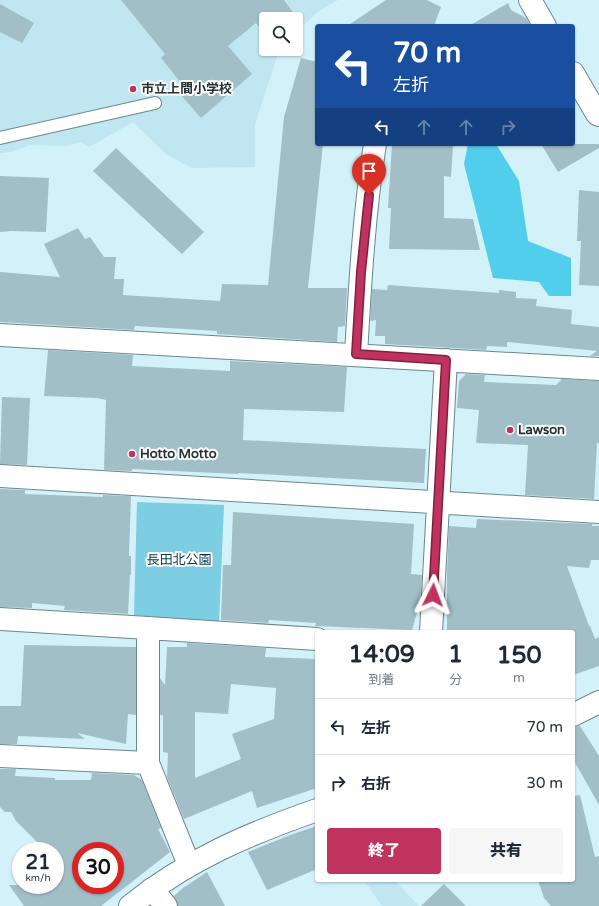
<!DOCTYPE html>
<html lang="ja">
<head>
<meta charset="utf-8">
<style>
  body { margin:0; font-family:"Varela Round","Noto Sans JP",sans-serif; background:#f6f6f7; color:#1f2937; height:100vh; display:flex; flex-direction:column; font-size:15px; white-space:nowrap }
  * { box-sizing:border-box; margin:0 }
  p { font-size:13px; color:#747a83 }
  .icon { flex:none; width:22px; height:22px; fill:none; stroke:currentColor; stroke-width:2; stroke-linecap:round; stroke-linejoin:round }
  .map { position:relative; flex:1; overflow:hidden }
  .sheet { position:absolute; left:315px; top:630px; width:260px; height:252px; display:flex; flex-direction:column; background:#fff; border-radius:4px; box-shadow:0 1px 3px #0004 }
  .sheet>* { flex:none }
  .hud { position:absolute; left:315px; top:24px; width:260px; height:122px; border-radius:4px; box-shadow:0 1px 3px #0004; background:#1a4fa0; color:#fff; overflow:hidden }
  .controls { position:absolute; left:259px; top:12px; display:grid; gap:8px }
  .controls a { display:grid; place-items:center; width:44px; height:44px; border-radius:4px; background:#fff; box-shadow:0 1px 3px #0004; font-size:20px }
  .speed { position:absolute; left:12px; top:842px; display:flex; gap:8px; font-size:20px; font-weight:700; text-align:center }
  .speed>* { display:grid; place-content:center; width:52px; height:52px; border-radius:50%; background:#fff; box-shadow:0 1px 3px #0004; line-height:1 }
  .speed small { font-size:10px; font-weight:400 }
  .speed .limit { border:6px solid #d22; background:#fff; color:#111 }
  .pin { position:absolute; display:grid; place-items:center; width:34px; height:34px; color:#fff; margin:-41px -17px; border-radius:50% 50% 50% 0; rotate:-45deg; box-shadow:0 0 4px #0007 }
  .pin .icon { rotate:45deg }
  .me { position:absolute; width:44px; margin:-22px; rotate:3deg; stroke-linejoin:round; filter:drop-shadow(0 0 3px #0008) }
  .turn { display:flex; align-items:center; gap:14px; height:84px; padding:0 12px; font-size:18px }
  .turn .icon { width:52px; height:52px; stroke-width:2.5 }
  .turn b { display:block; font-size:28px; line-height:34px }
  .lanes { display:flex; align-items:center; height:38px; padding:0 12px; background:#0003; justify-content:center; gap:20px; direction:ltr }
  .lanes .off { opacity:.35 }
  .eta { display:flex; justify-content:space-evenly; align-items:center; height:68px; text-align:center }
  .eta b { font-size:24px; font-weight:800; line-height:28px }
  .action { display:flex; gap:8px; margin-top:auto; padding:8px 12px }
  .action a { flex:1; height:46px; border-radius:4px; background:#c1335f; color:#fff; font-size:16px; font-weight:800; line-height:46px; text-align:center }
  .action a+a { background:#f6f6f7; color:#1f2937 }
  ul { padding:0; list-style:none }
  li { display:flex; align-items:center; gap:12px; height:56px; padding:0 12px; border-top:1px solid #e0e1e3 }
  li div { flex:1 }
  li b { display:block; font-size:15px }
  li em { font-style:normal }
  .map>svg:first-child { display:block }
  .built { fill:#bfe6f1 }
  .green { fill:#7dcde3 }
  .forest { fill:#52ceed }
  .building { fill:#a2bfc7; fill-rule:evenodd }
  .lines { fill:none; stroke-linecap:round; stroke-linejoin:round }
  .service-casing { stroke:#6b878e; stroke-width:14 }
  .minor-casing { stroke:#6b878e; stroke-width:24 }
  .secondary-casing { stroke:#6b878e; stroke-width:24 }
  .service { stroke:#fff; stroke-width:12 }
  .minor { stroke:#fff; stroke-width:22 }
  .secondary { stroke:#fff; stroke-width:22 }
  .route-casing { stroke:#7d213e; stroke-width:10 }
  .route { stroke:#c1335f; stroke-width:7 }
  .poi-dot { fill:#c1335f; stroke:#fff; stroke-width:1.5 }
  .labels { text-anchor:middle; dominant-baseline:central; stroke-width:4; stroke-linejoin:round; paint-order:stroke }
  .poi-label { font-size:13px; font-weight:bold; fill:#263235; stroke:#fff; text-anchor:start }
  .park-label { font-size:13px; fill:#003b47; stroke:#fff }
</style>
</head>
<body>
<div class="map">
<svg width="599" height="906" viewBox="0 0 599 906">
  <rect width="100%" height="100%" fill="#d3f1f9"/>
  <!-- built -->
  <path class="built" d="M0,0H338L319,11L296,32V19H266V49H281L277,57L255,124V167L192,168L167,155L133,122L89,147L81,142L67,146L29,145L11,152L0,153Z
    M395,881L419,906H382L366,883Z"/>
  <!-- green -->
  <path class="green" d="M137,502L224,505L219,624L134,615Z"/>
  <!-- forest -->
  <path class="forest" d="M468,144H496L519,181L528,241L571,258V296H549L539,282L493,278L464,164Z"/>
  <!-- building -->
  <path class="building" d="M121,0H284L298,19H266V35L256,23L228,46L252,74L201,118L180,94L186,89L161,58L165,54Z
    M386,0H427L441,7L434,26H347Z
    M508,3L511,10L526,18L531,26H469Z
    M0,4L34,23L22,43L0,32Z
    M301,58L317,62V144H323L308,288H347L345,326L338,327L337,342L217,334V331L135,326L134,330L0,322V272L60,277L44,244L78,228L85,239L90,237L104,257H116L114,279H124L123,295L220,301L222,284L268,285L284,117Z
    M392,144H439L453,146L451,177L444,176V218L473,219L480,250L389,249L391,208H388Z
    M541,144H599V148L558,172Z
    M116,148L204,232L182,254L93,171Z
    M0,176L49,178L46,232L11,231L0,232Z
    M579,190L599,192V286L579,285L581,241H577Z
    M388,285L499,293V290L516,292V298L537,299L536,306L572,310L571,324L599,327V356H590L597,351L507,342V347L487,346L486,350L385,344V336H375L376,320L370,321L372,289L387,290Z
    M48,350L133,355L132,366L230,371V361L347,367L344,412L244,409L243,440L426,449L424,483L238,473V474L132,469V471L104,470L106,400L97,398L44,396Z
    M466,374L485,375L484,382L556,385L562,379L599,381V443H597L594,499L525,495L528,445L476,443L479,410L457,408L459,381Z
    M2,397L30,398L27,465L0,464Z
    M0,489L25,490V494L103,497V495L131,496L129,556H131V575H130L128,614L64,610L65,606L32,603V608L0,607Z
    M233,512L414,524L411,574L422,575L420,602L412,630L315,626L316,623L269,620L268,623L221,620L223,565H231Z
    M477,519L592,524V526H599V560H591L589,568L567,566L589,626H590L595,639L599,637V666L573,675V632H447V572L449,526L476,528Z
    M187,643L266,648L265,657L317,659V788L257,808L252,791L184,819L167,777L168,753L163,752V715H160V678L165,685L167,647H187ZM231,684L276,688L274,719L232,734L241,759L195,778V712L228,714Z
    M24,645L136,647V715L128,714L126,744L77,733L85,739L18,736L17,744H0V706H21Z
    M580,726L599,756V805L573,759V727Z
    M0,769H16L15,776L55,778V780H91L92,773L134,775L142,780L161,828L158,829L170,852L101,906H24L9,885H55V851H46L16,821L11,812H5L0,807ZM81,851H115V885H81Z
    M580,795L595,857L599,856V906H551L544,898L538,880H573V796Z
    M317,826V869L267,890L248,852L293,834Z
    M207,872L225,906H178L174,896L183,888Z
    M444,884L466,906H421Z"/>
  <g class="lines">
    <!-- service casing -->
    <g class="service-casing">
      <path id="service" d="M0,138L155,103"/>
    </g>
    <!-- minor casing -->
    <g class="minor-casing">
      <path id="minor" d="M530,0L545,26
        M573,73L597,114L599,115
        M0,335L599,369
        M356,355C360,284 364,213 375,144
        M0,476L599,512
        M0,619L148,628V763
        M148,628L317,639
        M431,632L446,360
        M0,756L148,763L189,865
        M152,889L166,906"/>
    </g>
    <!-- secondary casing -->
    <g class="secondary-casing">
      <path id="secondary" d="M573,715L599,702
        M130,906C187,860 248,834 317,810"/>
    </g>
    <!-- service -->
    <use href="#service" class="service"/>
    <!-- minor -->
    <use href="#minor" class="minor"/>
    <!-- secondary -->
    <use href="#secondary" class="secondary"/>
  </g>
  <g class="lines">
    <!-- route casing -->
    <g class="route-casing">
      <path id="route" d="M369,195L361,272L356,354L446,360L433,595"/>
    </g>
    <!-- route -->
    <use href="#route" class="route"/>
  </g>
  <!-- markers -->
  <g class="poi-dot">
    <circle cx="133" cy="89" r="4"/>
    <circle cx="510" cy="430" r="4"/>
    <circle cx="132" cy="454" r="4"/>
  </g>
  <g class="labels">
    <!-- poi labels -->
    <g class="poi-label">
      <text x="141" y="89">市立上間小学校</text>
      <text x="518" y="430">Lawson</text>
      <text x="140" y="454">Hotto Motto</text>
    </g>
    <!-- park labels -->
    <g class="park-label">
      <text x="179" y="560">長田北公園</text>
    </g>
  </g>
</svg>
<div class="controls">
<a><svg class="icon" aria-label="search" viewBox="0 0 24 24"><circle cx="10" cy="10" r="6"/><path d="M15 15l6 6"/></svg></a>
</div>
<div class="speed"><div>21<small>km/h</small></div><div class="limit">30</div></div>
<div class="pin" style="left:369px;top:195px;background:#d93025"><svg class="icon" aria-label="arrive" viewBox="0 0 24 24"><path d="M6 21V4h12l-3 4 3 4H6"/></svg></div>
<svg class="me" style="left:433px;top:595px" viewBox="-20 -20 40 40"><path d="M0-17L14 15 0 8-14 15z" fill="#c1335f" stroke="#fff" stroke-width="4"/></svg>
<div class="hud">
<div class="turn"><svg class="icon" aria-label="left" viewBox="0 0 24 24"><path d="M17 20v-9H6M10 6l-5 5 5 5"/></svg><div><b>70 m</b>左折</div></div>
<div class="lanes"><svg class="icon" aria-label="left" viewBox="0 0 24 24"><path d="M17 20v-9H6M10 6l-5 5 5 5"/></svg><svg class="icon off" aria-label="ahead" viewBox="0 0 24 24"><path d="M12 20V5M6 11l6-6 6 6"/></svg><svg class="icon off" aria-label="ahead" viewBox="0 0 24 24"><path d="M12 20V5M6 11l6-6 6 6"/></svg><svg class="icon off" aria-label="right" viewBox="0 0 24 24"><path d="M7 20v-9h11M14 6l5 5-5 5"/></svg></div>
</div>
<section class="sheet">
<div class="eta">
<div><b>14:09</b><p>到着</p></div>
<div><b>1</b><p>分</p></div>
<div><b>150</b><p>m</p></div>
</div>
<ul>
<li><svg class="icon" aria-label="left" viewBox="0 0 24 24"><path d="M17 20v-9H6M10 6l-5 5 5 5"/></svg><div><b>左折</b></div><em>70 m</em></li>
<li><svg class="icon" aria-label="right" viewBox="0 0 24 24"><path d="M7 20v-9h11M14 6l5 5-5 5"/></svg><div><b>右折</b></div><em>30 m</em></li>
</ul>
<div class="action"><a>終了</a><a>共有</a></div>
</section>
</div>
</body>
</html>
